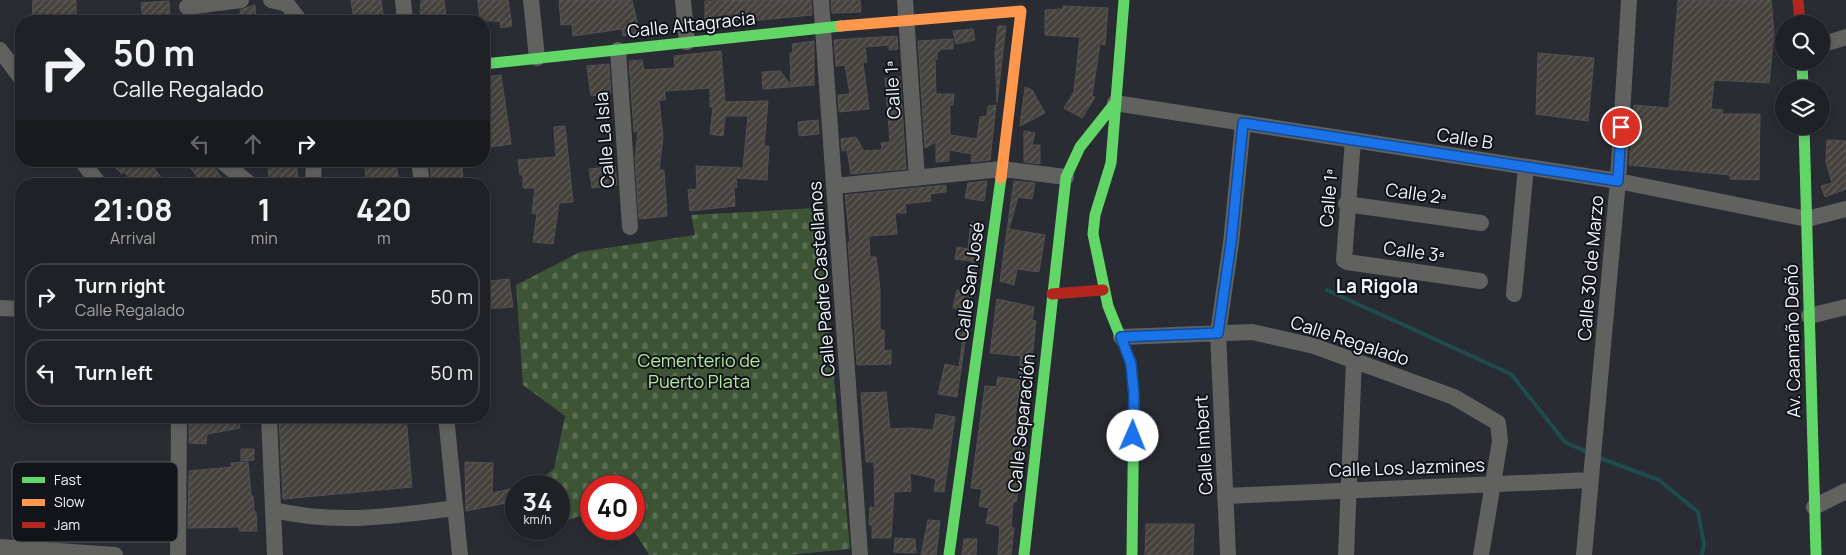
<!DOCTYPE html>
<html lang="en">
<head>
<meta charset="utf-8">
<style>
  body { margin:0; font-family:Manrope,sans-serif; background:#28292e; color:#f1f3f6; height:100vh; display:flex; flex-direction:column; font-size:19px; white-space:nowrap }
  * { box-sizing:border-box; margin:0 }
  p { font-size:16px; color:#a2a3a7 }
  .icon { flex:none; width:28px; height:28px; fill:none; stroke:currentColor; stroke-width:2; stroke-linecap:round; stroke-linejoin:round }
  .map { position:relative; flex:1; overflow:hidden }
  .panel { position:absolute; left:15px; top:178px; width:475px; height:245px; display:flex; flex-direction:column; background:#202126; border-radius:20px; box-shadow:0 2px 8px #0003,0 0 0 1px #3d3e43 }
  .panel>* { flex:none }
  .guide { position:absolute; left:15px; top:15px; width:475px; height:152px; border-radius:20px; box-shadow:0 2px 8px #0003,0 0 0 1px #3d3e43; background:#202126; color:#f1f3f6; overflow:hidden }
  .buttons { position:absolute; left:1775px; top:15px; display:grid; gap:10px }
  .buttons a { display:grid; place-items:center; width:55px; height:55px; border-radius:50%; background:#202126; box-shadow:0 2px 8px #0003,0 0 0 1px #3d3e43; font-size:25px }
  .speed { position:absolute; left:505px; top:475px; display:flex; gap:10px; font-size:25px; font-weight:700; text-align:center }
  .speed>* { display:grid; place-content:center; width:65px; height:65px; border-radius:50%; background:#202126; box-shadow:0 2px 8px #0003,0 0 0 1px #3d3e43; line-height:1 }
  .speed small { font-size:12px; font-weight:400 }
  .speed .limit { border:8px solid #d22; background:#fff; color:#111 }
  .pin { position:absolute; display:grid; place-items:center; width:42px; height:42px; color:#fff; margin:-21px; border:2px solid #fff; border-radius:50%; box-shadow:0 1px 5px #0007 }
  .me { position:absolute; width:55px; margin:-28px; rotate:1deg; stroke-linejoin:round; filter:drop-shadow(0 0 4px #0008) }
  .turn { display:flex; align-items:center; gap:18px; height:105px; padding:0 15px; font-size:22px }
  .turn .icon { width:65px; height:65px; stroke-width:2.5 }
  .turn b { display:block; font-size:35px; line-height:42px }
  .lanes { display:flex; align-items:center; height:48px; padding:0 15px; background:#0003; justify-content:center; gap:25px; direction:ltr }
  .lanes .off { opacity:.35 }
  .eta { display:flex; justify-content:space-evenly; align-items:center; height:85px; text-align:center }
  .eta b { font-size:30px; font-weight:700; line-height:35px }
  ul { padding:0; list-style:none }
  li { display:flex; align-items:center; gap:15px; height:68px; margin:0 10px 8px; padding:0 5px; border:2px solid #3d3e43; border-radius:20px }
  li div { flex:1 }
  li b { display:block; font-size:19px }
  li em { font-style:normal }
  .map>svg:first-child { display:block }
  .cemetery { fill:url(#cemetery-stones) }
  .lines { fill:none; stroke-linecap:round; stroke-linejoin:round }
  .stream { stroke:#1e4c4c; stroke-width:4 }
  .building { fill:url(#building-hatch); stroke:#525153 }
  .street { stroke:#616160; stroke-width:16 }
  .fast { stroke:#63d668; stroke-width:11 }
  .slow { stroke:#ff974d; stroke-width:11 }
  .jam { stroke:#b3261e; stroke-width:11 }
  .route-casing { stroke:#114b97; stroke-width:12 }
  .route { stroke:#1a73e8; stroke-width:9 }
  .labels { text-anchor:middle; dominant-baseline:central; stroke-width:4; stroke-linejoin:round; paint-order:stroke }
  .street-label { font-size:18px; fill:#f1f5fd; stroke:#111419 }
  .park-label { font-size:18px; fill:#b2e99b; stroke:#111419 }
  .neighbourhood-label { font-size:19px; font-weight:bold; fill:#f1f5fd; stroke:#111419 }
  .key { fill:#111419; stroke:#54585d; stroke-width:1 }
  .key-label { font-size:14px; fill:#f1f5fd }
</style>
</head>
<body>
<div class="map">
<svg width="1846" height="555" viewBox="0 0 1846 555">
  <defs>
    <pattern id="cemetery-stones" width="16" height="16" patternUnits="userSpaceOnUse" patternTransform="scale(1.25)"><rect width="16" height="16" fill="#3d5535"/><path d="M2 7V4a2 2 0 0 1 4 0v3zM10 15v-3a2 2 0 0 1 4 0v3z" fill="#5a6e53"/></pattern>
    <pattern id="building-hatch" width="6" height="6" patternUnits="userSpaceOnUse" patternTransform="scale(1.25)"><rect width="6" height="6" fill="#45423d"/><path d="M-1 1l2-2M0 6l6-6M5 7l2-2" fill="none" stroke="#605e5a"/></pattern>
  </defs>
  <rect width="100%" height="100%" fill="#2a2c33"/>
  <!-- cemetery -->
  <path class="cemetery" d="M818,208L850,549L788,555H649L633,529L634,486H591V512L563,522L559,517V486H533L554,469L565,416L523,385L516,285L580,252L695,235L691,215Z"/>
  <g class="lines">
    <!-- stream -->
    <path class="stream" d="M1327,290L1511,374L1565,442L1589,453
      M1597,457L1659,480L1698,512L1704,544L1702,555"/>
  </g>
  <!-- building -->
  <path class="building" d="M33,0H76V21H32Z
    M351,0H381L384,21H354Z
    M421,0H444L446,16H420Z
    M478,0H508L512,26L501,28L500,21H480Z
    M559,0H632L640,34L623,36L622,29L573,36L572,24L561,25Z
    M766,0H811L812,15L749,21L705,20V1Z
    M831,0H860L861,12L832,13Z
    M1678,0H1771L1774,32L1769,83L1714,80L1711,109L1723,110L1722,114H1760L1759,180L1730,179V175L1629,165L1634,105L1669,108Z
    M169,1L170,18L143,20L141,3Z
    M255,5L256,21H241L240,10Z
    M1063,6L1108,8L1105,45L1100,44L1092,96L1095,97L1082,118L1064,108L1074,92L1080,37L1045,35V10L1063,9Z
    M998,26H1006L997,103L995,53Z
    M973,29L975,40L956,44L953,31Z
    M897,36L898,49L889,50V45L865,47L867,62L863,63L869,109L839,112L838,95L850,94L845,65L836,66L834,40Z
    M953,39V49H940V51L937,52V60H935L936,94H954L953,105H950V135L977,139L980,117L987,116L988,106L996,105L990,160L971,162L972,154L949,150V161L936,162V142L925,148L918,41Z
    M814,41V85L763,89L762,72L780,71L791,85L790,53H793L792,44Z
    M721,51L725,102L768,101L764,146H769L767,180L736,178L737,187H734L735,206L690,211L688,190L697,189L696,166L743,168L748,116H725L723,136L710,134L713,107H710V88L665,91V100H659L663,137L659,170H664L667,216L639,219L635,159L638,131L634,132L629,61L642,60L644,70L675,68L674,56Z
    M1538,53L1594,58L1588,121L1536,114Z
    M609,64L611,93L591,96L587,66Z
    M501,75L511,144L484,148V77Z
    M900,77L906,169L851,174L847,150L842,151L841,139L856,137L864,151L882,150L881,143L890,142L885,78Z
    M1025,87L1032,90L1045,113L1020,126Z
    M818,120L819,134L799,136L798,122Z
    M565,126L573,202L559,203L553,244L533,242L537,214L532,213L535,188H523V175H520L518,160L556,157L554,127Z
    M1024,131L1035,133L1032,145H1040V164L1024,162Z
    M1827,140L1846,141V189L1825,197L1821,186L1832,183L1826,162Z
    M109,161H149L162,179L156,184H133L124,171L122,174Z
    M194,161H209L227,184H203L189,166Z
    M268,161H296L298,179L269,182Z
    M364,161H395L400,184H367Z
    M462,164L463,184H432L430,166Z
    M615,166L617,185L592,188L589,169Z
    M987,181L984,201L965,198L968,183Z
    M1014,181L1035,183L1032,199L1018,197L1009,229L1045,235L1039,272L1017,269L1014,285L1000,281Z
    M946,185V192L930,194L931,201L905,204L906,213H895L897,234L869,236L870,257H876L880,289V330H884V351L891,350V364L857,365L848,242H850L845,195Z
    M971,222L981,223L974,274L969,272L972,261L955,259L957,247L968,249Z
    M509,279L513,307L484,309V295L492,294L490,281Z
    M957,290L972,293L957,397L938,394L945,364L959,367L963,337L957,336L961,309L953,308Z
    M997,299L1034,307L1032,320L1036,321L1030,380L1018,378L1021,356L990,353Z
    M998,377L1021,380L1015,418L1026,420L1018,493L1016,502H1013L1011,527L1014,528L1011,555H998L1000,526L986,523L989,508L979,506L982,489L971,488L985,386L996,387Z
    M886,392L890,429L911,428L933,430L936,414L955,417L944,492L934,491L936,479L910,473L911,491L894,492L891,538H872V525H869L870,507L875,508L874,462H866L861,393Z
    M279,416H406L412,487L283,499Z
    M239,417L240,428L207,434L206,444L189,443V421L206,422Z
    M241,449H254V460L241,461Z
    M248,462L251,496H253L254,512H256L257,531H239V527L188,528L189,471L232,467L231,463Z
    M465,462L493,463L492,493L514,488L516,501L466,511Z
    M928,520L940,521L936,555H921Z
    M1146,524H1194L1193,555H1145Z
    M895,538L915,539L916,553L894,552Z
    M964,539H977L976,555H962Z"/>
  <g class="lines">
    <!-- street -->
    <path class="street" d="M271,0L287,4L300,21
      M403,0L405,21
      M531,0L537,58
      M683,0L687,42
      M821,0L860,555
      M905,0L917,178
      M187,7L241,0
      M1821,45L1846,37
      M0,50L21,78
      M618,50L630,227
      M1115,103L1618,181L1807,219L1846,209
      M1353,140L1344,260L1347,262L1480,281
      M82,161L99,184
      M221,161L250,184
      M419,161L422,184
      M313,184L314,161
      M835,186L1002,169L1066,177
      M1346,204L1481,223
      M1514,294L1526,167
      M0,308L21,309
      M1809,316L1846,307
      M1121,337L1252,332L1314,346L1454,397L1498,423L1500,441L1481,555
      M269,416L275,555
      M446,416L460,555
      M1225,496L1590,480
      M1814,507L1846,491
      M274,510C337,525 392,516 455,508
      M0,547L115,555
      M178,555L179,416
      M1228,555L1218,333L1231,243L1243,123
      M1346,555L1354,360
      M1584,555L1618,181L1629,0"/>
    <!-- fast -->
    <path class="fast" d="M1124,0L1111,163L1095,215L1093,234L1108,306L1131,363L1134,396L1132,555
      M1802,61L1803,89
      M484,64L841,26
      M1804,126L1816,555
      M949,555L1001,178
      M1024,555L1066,177L1080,147L1115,103"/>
    <!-- slow -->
    <path class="slow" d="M841,26L1021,11L1001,178"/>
    <!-- jam -->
    <path class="jam" d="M1798,0L1800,24
      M1052,294L1103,290"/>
  </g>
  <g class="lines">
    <!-- route casing -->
    <g class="route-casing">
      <path id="route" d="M1133,436L1134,396L1131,364L1121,337L1218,333L1231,243L1243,123L1618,181L1621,127"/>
    </g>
    <!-- route -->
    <use href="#route" class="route"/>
  </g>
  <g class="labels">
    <!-- street labels -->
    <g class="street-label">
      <text transform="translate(691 24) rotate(-6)">Calle Altagracia</text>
      <text transform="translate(892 90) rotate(-93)">Calle 1ª</text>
      <text transform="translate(1465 138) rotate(9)">Calle B</text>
      <text transform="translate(604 140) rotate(-94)">Calle La Isla</text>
      <text transform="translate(1416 193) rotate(8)">Calle 2ª</text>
      <text transform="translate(1328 198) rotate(-85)">Calle 1ª</text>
      <text transform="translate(1414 251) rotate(8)">Calle 3ª</text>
      <text transform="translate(1590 268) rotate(-85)">Calle 30 de Marzo</text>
      <text transform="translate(821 279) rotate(-94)">Calle Padre Castellanos</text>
      <text transform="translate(969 281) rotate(-82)">Calle San José</text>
      <text transform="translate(1350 340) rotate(18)">Calle Regalado</text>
      <text transform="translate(1792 341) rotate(-91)">Av. Caamaño Deñó</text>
      <text transform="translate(1021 423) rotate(-84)">Calle Separación</text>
      <text transform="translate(1203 445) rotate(-93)">Calle Imbert</text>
      <text transform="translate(1407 467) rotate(-2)">Calle Los Jazmines</text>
    </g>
    <!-- park labels -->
    <g class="park-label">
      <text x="699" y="360">Cementerio de<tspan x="699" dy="21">Puerto Plata</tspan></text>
    </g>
    <!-- neighbourhood labels -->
    <g class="neighbourhood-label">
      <text x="1377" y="286">La Rigola</text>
    </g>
  </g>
  <!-- legend -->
  <rect x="12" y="462" width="166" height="80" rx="8" class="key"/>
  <rect x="22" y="477" width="23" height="6" fill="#63d668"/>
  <rect x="22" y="499" width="23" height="7" fill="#ff974d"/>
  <rect x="22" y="522" width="23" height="6" fill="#b3261e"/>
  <g class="key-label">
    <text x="54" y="485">Fast</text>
    <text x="54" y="507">Slow</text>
    <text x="54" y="530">Jam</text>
  </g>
</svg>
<div class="buttons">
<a><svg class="icon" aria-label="search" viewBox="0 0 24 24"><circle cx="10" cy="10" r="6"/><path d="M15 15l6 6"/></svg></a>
<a><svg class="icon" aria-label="layers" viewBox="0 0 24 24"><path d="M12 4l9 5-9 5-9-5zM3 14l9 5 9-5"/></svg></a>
</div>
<div class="speed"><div>34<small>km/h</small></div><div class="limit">40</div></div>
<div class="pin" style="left:1621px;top:127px;background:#d93025"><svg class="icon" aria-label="arrive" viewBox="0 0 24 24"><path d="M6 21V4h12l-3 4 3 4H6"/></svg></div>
<svg class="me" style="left:1133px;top:436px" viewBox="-20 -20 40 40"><circle r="19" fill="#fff"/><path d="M0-13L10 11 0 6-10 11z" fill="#1a73e8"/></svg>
<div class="guide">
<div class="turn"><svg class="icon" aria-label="right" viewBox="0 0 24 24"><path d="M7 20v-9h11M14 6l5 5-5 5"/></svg><div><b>50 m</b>Calle Regalado</div></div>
<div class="lanes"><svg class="icon off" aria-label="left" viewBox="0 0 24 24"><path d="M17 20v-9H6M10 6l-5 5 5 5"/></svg><svg class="icon off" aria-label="ahead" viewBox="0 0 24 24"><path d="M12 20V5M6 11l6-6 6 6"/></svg><svg class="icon" aria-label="right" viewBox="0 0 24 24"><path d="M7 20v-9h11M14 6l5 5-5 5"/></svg></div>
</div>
<section class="panel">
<div class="eta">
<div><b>21:08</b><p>Arrival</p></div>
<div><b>1</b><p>min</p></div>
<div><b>420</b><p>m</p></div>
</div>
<ul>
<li><svg class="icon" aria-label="right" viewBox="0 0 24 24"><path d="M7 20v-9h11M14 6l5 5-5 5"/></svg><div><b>Turn right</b><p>Calle Regalado</p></div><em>50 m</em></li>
<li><svg class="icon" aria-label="left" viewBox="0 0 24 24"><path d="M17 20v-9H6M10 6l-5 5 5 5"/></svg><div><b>Turn left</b></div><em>50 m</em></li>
</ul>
</section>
</div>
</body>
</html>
